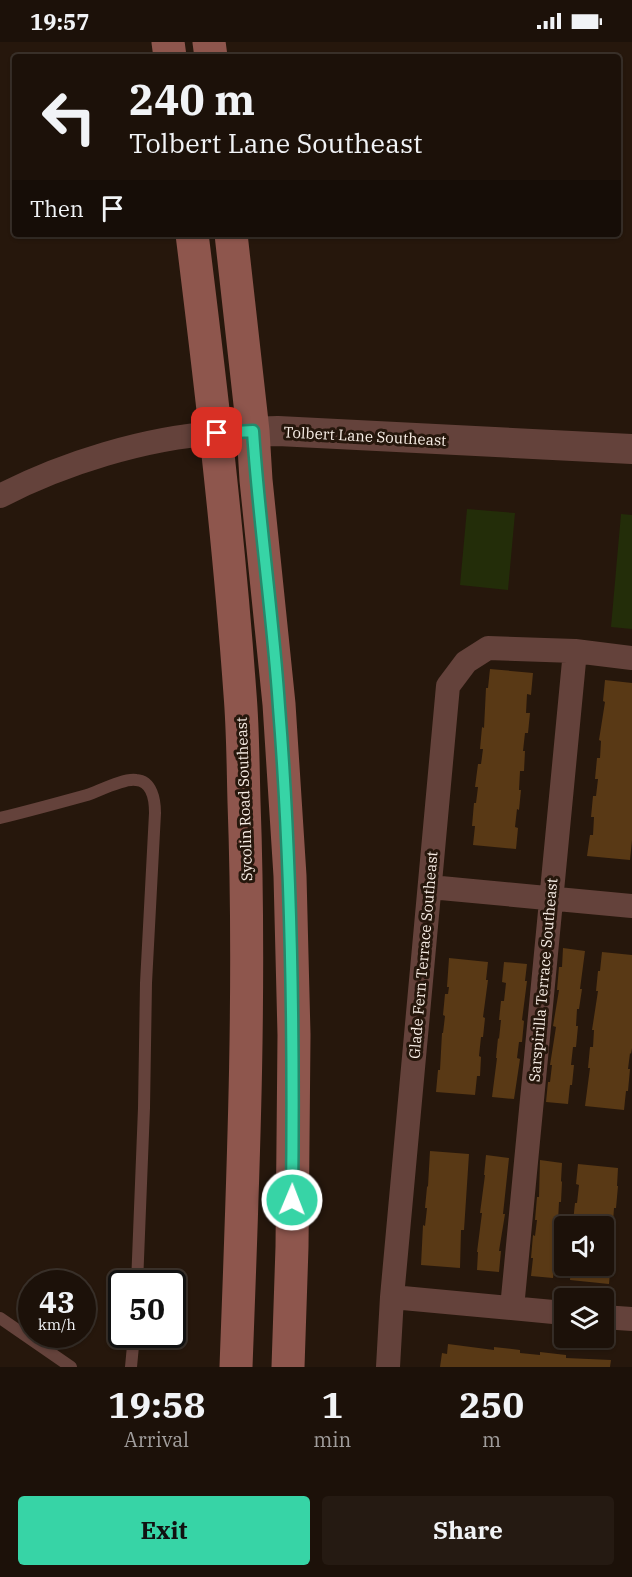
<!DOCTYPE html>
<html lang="en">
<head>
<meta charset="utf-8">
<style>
  body { margin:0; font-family:"IBM Plex Serif",serif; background:#251a12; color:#f1f3f6; height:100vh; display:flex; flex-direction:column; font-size:22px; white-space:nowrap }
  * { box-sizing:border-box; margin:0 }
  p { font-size:20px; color:#a09d9c }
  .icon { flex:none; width:33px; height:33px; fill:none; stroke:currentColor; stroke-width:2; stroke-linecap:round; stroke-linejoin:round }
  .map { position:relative; height:1325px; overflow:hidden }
  .panel { display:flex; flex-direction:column; background:#1c1109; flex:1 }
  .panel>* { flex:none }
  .top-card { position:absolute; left:12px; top:12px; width:609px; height:183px; border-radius:6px; box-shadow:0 2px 4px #0004,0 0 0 2px #3a312a; background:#1c1109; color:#f1f3f6; overflow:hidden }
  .fabs { position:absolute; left:554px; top:1174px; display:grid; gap:12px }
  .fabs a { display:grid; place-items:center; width:60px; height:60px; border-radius:6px; background:#1c1109; box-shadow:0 2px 4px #0004,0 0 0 2px #3a312a; font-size:30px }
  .speed { position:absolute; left:18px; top:1228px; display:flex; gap:12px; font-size:30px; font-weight:700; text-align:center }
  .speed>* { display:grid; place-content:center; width:78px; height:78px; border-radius:50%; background:#1c1109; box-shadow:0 2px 4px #0004,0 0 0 2px #3a312a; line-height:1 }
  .speed small { font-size:15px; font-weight:400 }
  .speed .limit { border:3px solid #111; border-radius:9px; background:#fff; color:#111 }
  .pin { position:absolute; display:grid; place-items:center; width:51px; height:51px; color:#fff; margin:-26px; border-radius:12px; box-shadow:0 3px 9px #0006 }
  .me { position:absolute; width:66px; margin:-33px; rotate:1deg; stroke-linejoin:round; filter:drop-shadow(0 0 4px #0008) }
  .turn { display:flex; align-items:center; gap:21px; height:126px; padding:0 18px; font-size:27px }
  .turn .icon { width:78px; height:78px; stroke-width:2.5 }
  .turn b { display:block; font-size:42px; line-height:51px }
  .then { display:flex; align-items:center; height:57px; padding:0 18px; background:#0003; gap:12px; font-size:22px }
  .eta { display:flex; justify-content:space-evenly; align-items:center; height:102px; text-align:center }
  .eta b { font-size:36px; font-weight:800; line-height:42px }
  .button { display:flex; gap:12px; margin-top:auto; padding:12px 18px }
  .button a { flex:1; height:69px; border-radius:6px; background:#37d4a6; color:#111; font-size:24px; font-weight:800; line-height:69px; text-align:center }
  .button a+a { background:#251a12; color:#f1f3f6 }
  .status { display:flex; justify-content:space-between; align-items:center; height:42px; padding:0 30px; background:#1c1109; direction:ltr }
  .status svg { height:16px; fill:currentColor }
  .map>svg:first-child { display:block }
  .green { fill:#232d09 }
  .building { fill:#593915 }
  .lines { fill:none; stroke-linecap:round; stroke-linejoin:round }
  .service { stroke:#64423b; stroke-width:12 }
  .minor { stroke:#64423b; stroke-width:24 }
  .tertiary { stroke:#64423b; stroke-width:30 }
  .secondary { stroke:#8e564d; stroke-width:33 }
  .route-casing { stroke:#248a6c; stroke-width:15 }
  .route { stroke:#37d4a6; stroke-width:10 }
  .labels { text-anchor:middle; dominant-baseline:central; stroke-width:6; stroke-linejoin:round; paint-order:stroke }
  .street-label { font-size:15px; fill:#f8eee6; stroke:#26170c }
</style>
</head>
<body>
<div class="status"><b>19:57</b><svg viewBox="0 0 49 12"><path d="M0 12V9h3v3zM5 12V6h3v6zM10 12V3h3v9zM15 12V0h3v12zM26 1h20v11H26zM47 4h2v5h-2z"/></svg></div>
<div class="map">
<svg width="632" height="1325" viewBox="0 0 632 1325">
  <rect width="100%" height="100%" fill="#26170c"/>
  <!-- green -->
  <path class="green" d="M467,467L515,471L508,548L460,543Z
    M621,472L632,473V587L611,585Z"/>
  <!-- building -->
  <path class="building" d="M490,627L533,631L531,653L527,652L526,671H530L528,691H525L523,709H525L524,729H520L519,748H521L519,768L517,767L515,785L518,786L516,807L473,803L475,784H472L474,761H476L478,745H475L478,722H481L483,707H480L482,685L484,686L486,646H488Z
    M605,638L632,641V798L630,818L587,814L590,793H593L594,775H591L593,754H596L598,737H595L597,716H600L601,699L599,698L605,660L603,659Z
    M563,906L585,909L580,947H582L579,967H577L576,984H578L576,1005H573L571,1023H574L572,1043H570L568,1062L546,1060L548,1040H550L552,1023H550L556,985L553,984L559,948H557L559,925H562Z
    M602,910L632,913V1006L631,1012L630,1011L628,1027H630L628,1049H626L624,1068L585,1064L590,1026H588L590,1005H593L594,988H592L598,949H596L598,929H600Z
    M449,916L488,920L486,938H488L483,975L485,976L483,995H481L479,1014L481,1015L480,1034H477L475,1053L436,1050L438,1028H440L442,991H443L445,974L443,973L445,952H448L449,945H447Z
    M504,920L527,922L525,939H527L522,978L524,979L522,1000H519L517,1016L520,1017L514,1057L492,1055L497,1016H496L498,996L499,997L501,978H499L501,959H504L506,941L502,940Z
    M430,1109L469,1112L464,1188H461L460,1226L421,1223L423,1183L425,1184L427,1166H425L427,1145L428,1144Z
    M486,1113L509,1116L503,1172H505L499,1209H501L499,1230L477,1228L478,1210H477L482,1171H480L485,1133H484Z
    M540,1118L562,1121L561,1139L562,1140L561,1160H559L557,1198H555L553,1216H555L553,1236L531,1234L533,1216H531L533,1193L535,1194L537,1178H535L537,1155H539Z
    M578,1122L618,1126L617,1144H618L616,1166H614L613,1181L614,1182L609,1220H611L609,1242L570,1238L571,1224H603V1185H574L575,1180H573L575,1161H577L579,1143L576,1142Z
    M448,1302L494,1308V1305L520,1308V1311L540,1313V1310L566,1313V1316L611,1318L610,1325H440L442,1311L447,1312Z"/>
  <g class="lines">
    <!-- service -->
    <path class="service" d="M0,776C29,769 58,761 87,753C99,749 124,736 136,738C152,739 155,758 155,771L146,941L144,1066L137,1242
      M0,1276L71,1325
      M131,1325L134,1293"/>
    <!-- minor -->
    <path class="minor" d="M0,454C64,421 145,396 217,391
      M430,845L632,864
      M392,1255L564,1271
      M512,1266L575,609
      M603,1275L632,1277
      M388,1325L392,1255L448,644L466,620L488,606L575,609L632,616"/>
    <!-- tertiary -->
    <path class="tertiary" d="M217,391L278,389L632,407"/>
    <!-- secondary -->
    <path class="secondary" d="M168,0L170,15
      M209,0L211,15
      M192,192C211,345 229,498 240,652C243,688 243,724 244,760C251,948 243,1137 236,1325
      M231,192L253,389L256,438L279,662L290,834L294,993L292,1205L288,1325"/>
  </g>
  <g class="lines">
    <!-- route casing -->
    <g class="route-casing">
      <path id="route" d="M217,391L253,389C259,481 273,573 279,665C292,829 294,993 292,1158"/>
    </g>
    <!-- route -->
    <use href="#route" class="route"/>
  </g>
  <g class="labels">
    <!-- street labels -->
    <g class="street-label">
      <text transform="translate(365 394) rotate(3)">Tolbert Lane Southeast</text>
      <text transform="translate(244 757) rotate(-92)">Sycolin Road Southeast</text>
      <text transform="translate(423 913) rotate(-85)">Glade Fern Terrace Southeast</text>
      <text transform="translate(543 938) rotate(-85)">Sarspirilla Terrace Southeast</text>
    </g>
  </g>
</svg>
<div class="fabs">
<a><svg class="icon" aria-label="sound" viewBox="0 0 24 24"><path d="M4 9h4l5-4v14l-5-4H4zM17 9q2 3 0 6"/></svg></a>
<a><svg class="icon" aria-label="layers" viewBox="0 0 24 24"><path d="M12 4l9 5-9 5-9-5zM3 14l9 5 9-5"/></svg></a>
</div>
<div class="speed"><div>43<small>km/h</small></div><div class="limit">50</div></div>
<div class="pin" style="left:217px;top:391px;background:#d93025"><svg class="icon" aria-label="arrive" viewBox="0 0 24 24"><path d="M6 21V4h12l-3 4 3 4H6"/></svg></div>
<svg class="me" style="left:292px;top:1158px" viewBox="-20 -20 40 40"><circle r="17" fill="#37d4a6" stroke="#fff" stroke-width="3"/><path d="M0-11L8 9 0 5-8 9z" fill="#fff"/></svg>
<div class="top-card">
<div class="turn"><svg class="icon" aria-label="left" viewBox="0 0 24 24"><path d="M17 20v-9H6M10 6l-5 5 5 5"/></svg><div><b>240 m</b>Tolbert Lane Southeast</div></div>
<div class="then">Then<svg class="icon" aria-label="arrive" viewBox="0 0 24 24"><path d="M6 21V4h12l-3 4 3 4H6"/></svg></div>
</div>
</div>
<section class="panel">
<div class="eta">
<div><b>19:58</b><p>Arrival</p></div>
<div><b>1</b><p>min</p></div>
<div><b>250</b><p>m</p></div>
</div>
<div class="button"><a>Exit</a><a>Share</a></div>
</section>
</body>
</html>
